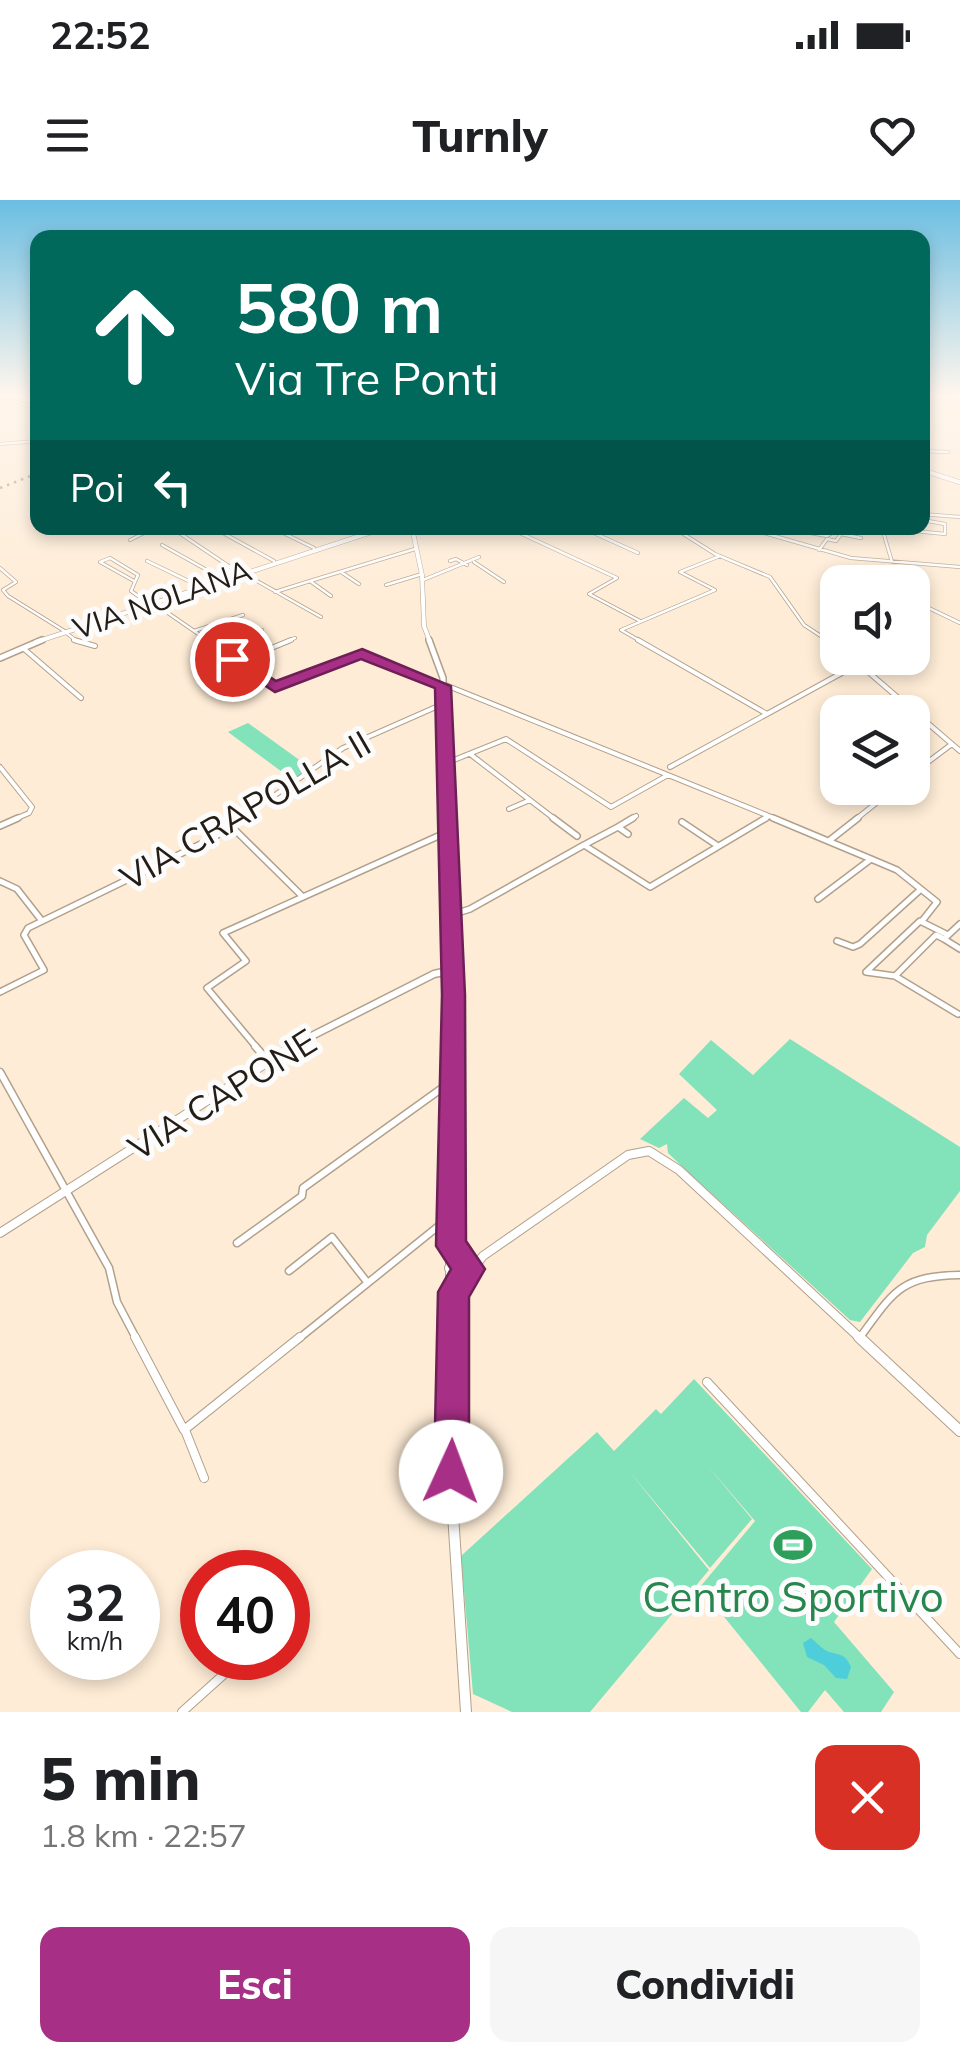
<!DOCTYPE html>
<html lang="it">
<head>
<meta charset="utf-8">
<style>
  body { margin:0; font-family:Mulish,sans-serif; background:#f6f6f6; color:#202124; height:100vh; display:flex; flex-direction:column; font-size:38px; white-space:nowrap }
  * { box-sizing:border-box; margin:0 }
  p { font-size:32px; color:#757577 }
  .icon { flex:none; width:55px; height:55px; fill:none; stroke:currentColor; stroke-width:2; stroke-linecap:round; stroke-linejoin:round }
  .map { position:relative; height:1512px; overflow:hidden }
  .side { display:flex; flex-direction:column; background:#fff; flex:1 }
  .side>* { flex:none }
  .hud { position:absolute; left:30px; top:30px; width:900px; height:305px; border-radius:20px; box-shadow:0 5px 15px #0003; background:#00695c; color:#fff; overflow:hidden }
  .tools { position:absolute; left:820px; top:365px; display:grid; gap:20px }
  .tools a { display:grid; place-items:center; width:110px; height:110px; border-radius:20px; background:#fff; box-shadow:0 5px 15px #0003; font-size:50px }
  .speed { position:absolute; left:30px; top:1350px; display:flex; gap:20px; font-size:50px; font-weight:700; text-align:center }
  .speed>* { display:grid; place-content:center; width:130px; height:130px; border-radius:50%; background:#fff; box-shadow:0 5px 15px #0003; line-height:1 }
  .speed small { font-size:25px; font-weight:400 }
  .speed .limit { border:15px solid #d22; background:#fff; color:#111 }
  .pin { position:absolute; display:grid; place-items:center; width:85px; height:85px; color:#fff; margin:-42px; border:5px solid #fff; border-radius:50%; box-shadow:0 2px 10px #0007 }
  .me { position:absolute; width:110px; margin:-55px; rotate:2deg; stroke-linejoin:round; filter:drop-shadow(0 0 8px #0008) }
  .turn { display:flex; align-items:center; gap:35px; height:210px; padding:0 40px; font-size:45px }
  .turn .icon { width:130px; height:130px; stroke-width:2.5 }
  .turn b { display:block; font-size:70px; line-height:85px }
  .then { display:flex; align-items:center; height:95px; padding:0 40px; background:#0003; gap:20px; font-size:38px }
  .round { display:grid; place-items:center; flex:none; width:105px; height:105px; border-radius:20px; background:#f6f6f6 }
  .summary { display:flex; align-items:center; justify-content:space-between; height:170px; padding:0 40px }
  h1 { font-size:60px; font-weight:800; line-height:75px }
  .button { display:flex; gap:20px; margin-top:auto; padding:20px 40px }
  .button a { flex:1; height:115px; border-radius:20px; background:#a72f85; color:#fff; font-size:40px; font-weight:800; line-height:115px; text-align:center }
  .button a+a { background:#f6f6f6; color:#202124 }
  .status { display:flex; justify-content:space-between; align-items:center; height:70px; padding:0 50px; background:#fff; direction:ltr }
  .status svg { height:28px; fill:currentColor }
  header { display:flex; justify-content:space-between; align-items:center; height:130px; padding:0 40px; background:#fff; font-size:45px; font-weight:800 }
  .map>svg:first-child { display:block }
  .green { fill:#82e2ba }
  .water { fill:#4eceda }
  .lines { fill:none; stroke-linecap:round; stroke-linejoin:round }
  .minor-far4-casing { stroke:#b1a18c; stroke-width:4 }
  .minor-far3-casing { stroke:#b1a18c; stroke-width:6 }
  .minor-far2-casing { stroke:#b1a18c; stroke-width:8 }
  .minor-far1-casing { stroke:#b1a18c; stroke-width:9 }
  .minor-casing { stroke:#b1a18c; stroke-width:10 }
  .tertiary-far4-casing { stroke:#b1a18c; stroke-width:5 }
  .tertiary-far3-casing { stroke:#b1a18c; stroke-width:8 }
  .tertiary-far2-casing { stroke:#b1a18c; stroke-width:9 }
  .tertiary-far1-casing { stroke:#b1a18c; stroke-width:10 }
  .tertiary-casing { stroke:#b1a18c; stroke-width:12 }
  .secondary-casing { stroke:#b1a18c; stroke-width:5 }
  .minor-far4 { stroke:#fff; stroke-width:2.5 }
  .minor-far3 { stroke:#fff; stroke-width:4 }
  .minor-far2 { stroke:#fff; stroke-width:5 }
  .minor-far1 { stroke:#fff; stroke-width:6 }
  .minor { stroke:#fff; stroke-width:8 }
  .tertiary-far4 { stroke:#fff; stroke-width:4 }
  .tertiary-far3 { stroke:#fff; stroke-width:5 }
  .tertiary-far2 { stroke:#fff; stroke-width:6 }
  .tertiary-far1 { stroke:#fff; stroke-width:8 }
  .tertiary { stroke:#fff; stroke-width:10 }
  .secondary { stroke:#fff; stroke-width:4 }
  .rail { stroke:#9b8e7f; stroke-width:2.5; stroke-dasharray:2.5 5; stroke-linecap:butt }
  .route { fill:#a72f85; stroke:#6d1f56; stroke-width:2.5 }
  .labels { text-anchor:middle; dominant-baseline:central; stroke-width:10; stroke-linejoin:round; paint-order:stroke }
  .far-street-label { font-size:30px; fill:#231d15; stroke:#fcfcfc }
  .street-label { font-size:35px; fill:#231d15; stroke:#fcfcfc }
  .near-leisure-label { font-size:42px; fill:#27864d; stroke:#fcfcfc }
</style>
</head>
<body>
<div class="status"><b>22:52</b><svg viewBox="0 0 49 12"><path d="M0 12V9h3v3zM5 12V6h3v6zM10 12V3h3v9zM15 12V0h3v12zM26 1h20v11H26zM47 4h2v5h-2z"/></svg></div>
<header><svg class="icon" aria-label="menu" viewBox="0 0 24 24"><path d="M4 6h16M4 12h16M4 18h16"/></svg>Turnly<svg class="icon" aria-label="heart" viewBox="0 0 24 24"><path d="M12 20l-8-8c-3-5 5-10 8-4 3-6 11-1 8 4z"/></svg></header>
<div class="map">
<svg width="960" height="1512" viewBox="0 0 960 1512">
  <rect width="100%" height="100%" fill="#feecd6"/>
  <!-- green -->
  <path class="green" d="M248,523L312,569L293,580L228,532Z
    M790,839L960,947V991L927,1035L925,1047L913,1053L860,1122L850,1120L689,973L668,953L667,944L659,948L640,939L684,898L708,918L717,910L679,874L711,840L753,875Z
    M694,1179L872,1369L834,1422L894,1492L881,1512H844L825,1490L808,1512H801L700,1387L755,1321L706,1264L752,1319L710,1368L629,1271L709,1370L590,1512H512L473,1494L461,1356L597,1232L614,1251L656,1209L661,1214Z"/>
  <!-- water -->
  <path class="water" d="M811,1438C816,1442 823,1450 829,1452C841,1455 845,1454 851,1467L847,1479L836,1478L824,1465L807,1457L803,1443Z"/>
  <g class="lines">
    <!-- minor-far4 casing -->
    <g class="minor-far4-casing">
      <path id="minor-far4" d="M0,196L38,209
        M0,244L38,241
        M922,251L948,252
        M922,314L960,317
        M172,328L239,373
        M214,328L274,361
        M273,328L314,348
        M509,328L617,378L589,394L640,421
        M583,328L638,353
        M674,328L715,354L770,377L804,425L830,442
        M747,328L851,358L960,367
        M784,328L827,336L840,328
        M882,328L892,362
        M885,328L945,334V324L922,320
        M130,340L154,328
        M162,345L223,379
        M819,350L827,339L836,341L841,334L861,338
        M147,361L201,387
        M450,361L456,359L467,365
        M474,362L504,382
        M0,368L16,382L3,390L8,396L66,432
        M241,372L321,417
        M341,372L359,384
        M423,380L479,357
        M134,381L100,362L110,358L138,375L131,391L151,405
        M310,381L415,349
        M386,385L422,374
        M275,392L310,381L331,396
        M912,400L960,423
        M155,404L210,442
        M194,431L243,415
        M65,432L78,442
        M230,442L262,430
        M285,442L295,438
        M642,442L621,430L715,390L680,372L720,356"/>
    </g>
    <!-- minor-far3 casing -->
    <g class="minor-far3-casing">
      <path id="minor-far3" d="M74,440L95,446
        M207,440L275,487L362,453L443,485
        M638,440L767,514L860,463
        M826,440L838,448
        M218,447L237,440
        M23,448L81,498
        M247,458L291,440
        M852,458L960,551
        M443,484L668,575
        M470,554L556,620
        M444,564L506,539L611,607L668,575L769,616
        M0,567L32,607L29,613L13,620
        M670,567L767,514
        M912,574L952,544
        M509,609L530,600
        M239,620L343,548L445,503
        M629,620L636,616
        M762,620L769,616L779,620
        M855,620L895,588"/>
    </g>
    <!-- minor-far2 casing -->
    <g class="minor-far2-casing">
      <path id="minor-far2" d="M553,618L577,636
        M773,618L871,659
        M682,622L718,646
        M0,626L18,618
        M231,626L302,696
        M618,627L633,618
        M830,640L858,618
        M584,645L618,627L628,634
        M0,681L17,689L42,721
        M818,699L871,659L897,670L937,702L922,721
        M451,715L470,709L584,645L650,687L766,618
        M960,724L944,739L960,749
        M944,739L936,735L895,776L958,814
        M837,741L853,747L860,744L920,690
        M895,776L866,772L920,721L948,735
        M0,792L44,770L24,735L28,728L213,638L242,618
        M257,848L207,788L246,761L223,733L445,633"/>
    </g>
    <!-- minor-far1 casing -->
    <g class="minor-far1-casing">
      <path id="minor-far1" d="M255,846L268,861
        M0,872L109,1068L117,1102L137,1140
        M237,1043L302,996L303,988L452,881
        M289,1071L332,1037L367,1082
        M861,1136C894,1091 901,1076 960,1075
        M297,1140L451,1016"/>
    </g>
    <!-- minor casing -->
    <g class="minor-casing">
      <path id="minor" d="M135,1137L184,1230L300,1137
        M707,1182L960,1454
        M185,1230L204,1278
        M182,1512L242,1458"/>
    </g>
    <!-- tertiary-far4 casing -->
    <g class="tertiary-far4-casing">
      <path id="tertiary-far4" d="M412,328L422,375L424,426L430,442
        M36,442L384,328"/>
    </g>
    <!-- tertiary-far3 casing -->
    <g class="tertiary-far3-casing">
      <path id="tertiary-far3" d="M429,440L443,478L445,620
        M0,458L42,440"/>
    </g>
    <!-- tertiary-far2 casing -->
    <g class="tertiary-far2-casing">
      <path id="tertiary-far2" d="M445,618L453,848
        M288,848L434,774L452,770"/>
    </g>
    <!-- tertiary-far1 casing -->
    <g class="tertiary-far1-casing">
      <path id="tertiary-far1" d="M0,1033L293,846
        M452,1047L469,1065L468,1075L459,1079L452,1076L449,1068L453,1061L461,1059
        M450,1066L453,846
        M450,1074L454,1140
        M468,1075L483,1056L628,955L649,951L679,970L862,1140"/>
    </g>
    <!-- tertiary casing -->
    <g class="tertiary-casing">
      <path id="tertiary" d="M453,1137L452,1299L466,1512
        M859,1137L960,1231"/>
    </g>
    <!-- secondary casing -->
    <g class="secondary-casing">
      <path id="secondary" d="M922,270L959,282"/>
    </g>
    <!-- minor-far4 -->
    <use href="#minor-far4" class="minor-far4"/>
    <!-- minor-far3 -->
    <use href="#minor-far3" class="minor-far3"/>
    <!-- minor-far2 -->
    <use href="#minor-far2" class="minor-far2"/>
    <!-- minor-far1 -->
    <use href="#minor-far1" class="minor-far1"/>
    <!-- minor -->
    <use href="#minor" class="minor"/>
    <!-- tertiary-far4 -->
    <use href="#tertiary-far4" class="tertiary-far4"/>
    <!-- tertiary-far3 -->
    <use href="#tertiary-far3" class="tertiary-far3"/>
    <!-- tertiary-far2 -->
    <use href="#tertiary-far2" class="tertiary-far2"/>
    <!-- tertiary-far1 -->
    <use href="#tertiary-far1" class="tertiary-far1"/>
    <!-- tertiary -->
    <use href="#tertiary" class="tertiary"/>
    <!-- secondary -->
    <use href="#secondary" class="secondary"/>
    <!-- rail -->
    <path class="rail" d="M0,288L38,273"/>
  </g>
  <!-- sky -->
  <linearGradient id="sky" x2="0" y2="1"><stop stop-color="#6abee2"/><stop offset="0.48" stop-color="#fff6ed"/><stop offset="1" stop-color="#fff6ed" stop-opacity="0"/></linearGradient>
  <rect width="960" height="405" fill="url(#sky)"/>
  <!-- route -->
  <path class="route" d="M362,449L451,486L465,795L466,1041L485,1069L469,1097V1272L464,1284L451,1289L439,1284L434,1272L438,1092L451,1069L436,1046L442,795L435,488L361,459L275,492L225,459L238,456L276,481Z"/>
  <!-- icons -->
  <defs>
    <g id="stadium-bare" transform="scale(3)"><path d="M0-5a6.5 5 0 1 0 0 10a6.5 5 0 1 0 0-10ZM-3.5-1.8h7v3.6h-7Z" fill="#2e9e5b" stroke="#fcfcfc" stroke-width="2.5" paint-order="stroke"/></g>
  </defs>
  <g fill-rule="evenodd">
    <use href="#stadium-bare" x="793" y="1345"/>
  </g>
  <g class="labels">
    <!-- far-street labels -->
    <g class="far-street-label">
      <text transform="translate(162 399) rotate(-19)">VIA NOLANA</text>
    </g>
    <!-- street labels -->
    <g class="street-label">
      <text transform="translate(245 610) rotate(-30)">VIA CRAPOLLA II</text>
      <text transform="translate(222 894) rotate(-32)">VIA CAPONE</text>
    </g>
    <!-- near-leisure labels -->
    <g class="near-leisure-label">
      <text x="793" y="1396">Centro Sportivo</text>
    </g>
  </g>
</svg>
<div class="tools">
<a><svg class="icon" aria-label="sound" viewBox="0 0 24 24"><path d="M4 9h4l5-4v14l-5-4H4zM17 9q2 3 0 6"/></svg></a>
<a><svg class="icon" aria-label="layers" viewBox="0 0 24 24"><path d="M12 4l9 5-9 5-9-5zM3 14l9 5 9-5"/></svg></a>
</div>
<div class="speed"><div>32<small>km/h</small></div><div class="limit">40</div></div>
<div class="pin" style="left:232px;top:459px;background:#d93025"><svg class="icon" aria-label="arrive" viewBox="0 0 24 24"><path d="M6 21V4h12l-3 4 3 4H6"/></svg></div>
<svg class="me" style="left:451px;top:1272px" viewBox="-20 -20 40 40"><circle r="19" fill="#fff"/><path d="M0-13L10 11 0 6-10 11z" fill="#a72f85"/></svg>
<div class="hud">
<div class="turn"><svg class="icon" aria-label="ahead" viewBox="0 0 24 24"><path d="M12 20V5M6 11l6-6 6 6"/></svg><div><b>580 m</b>Via Tre Ponti</div></div>
<div class="then">Poi<svg class="icon" aria-label="left" viewBox="0 0 24 24"><path d="M17 20v-9H6M10 6l-5 5 5 5"/></svg></div>
</div>
</div>
<section class="side">
<div class="summary"><div><h1>5 min</h1><p>1.8 km · 22:57</p></div><a class="round" style="background:#d93025;color:#fff"><svg class="icon" aria-label="close" viewBox="0 0 24 24"><path d="M6 6l12 12M18 6L6 18"/></svg></a></div>
<div class="button"><a>Esci</a><a>Condividi</a></div>
</section>
</body>
</html>
